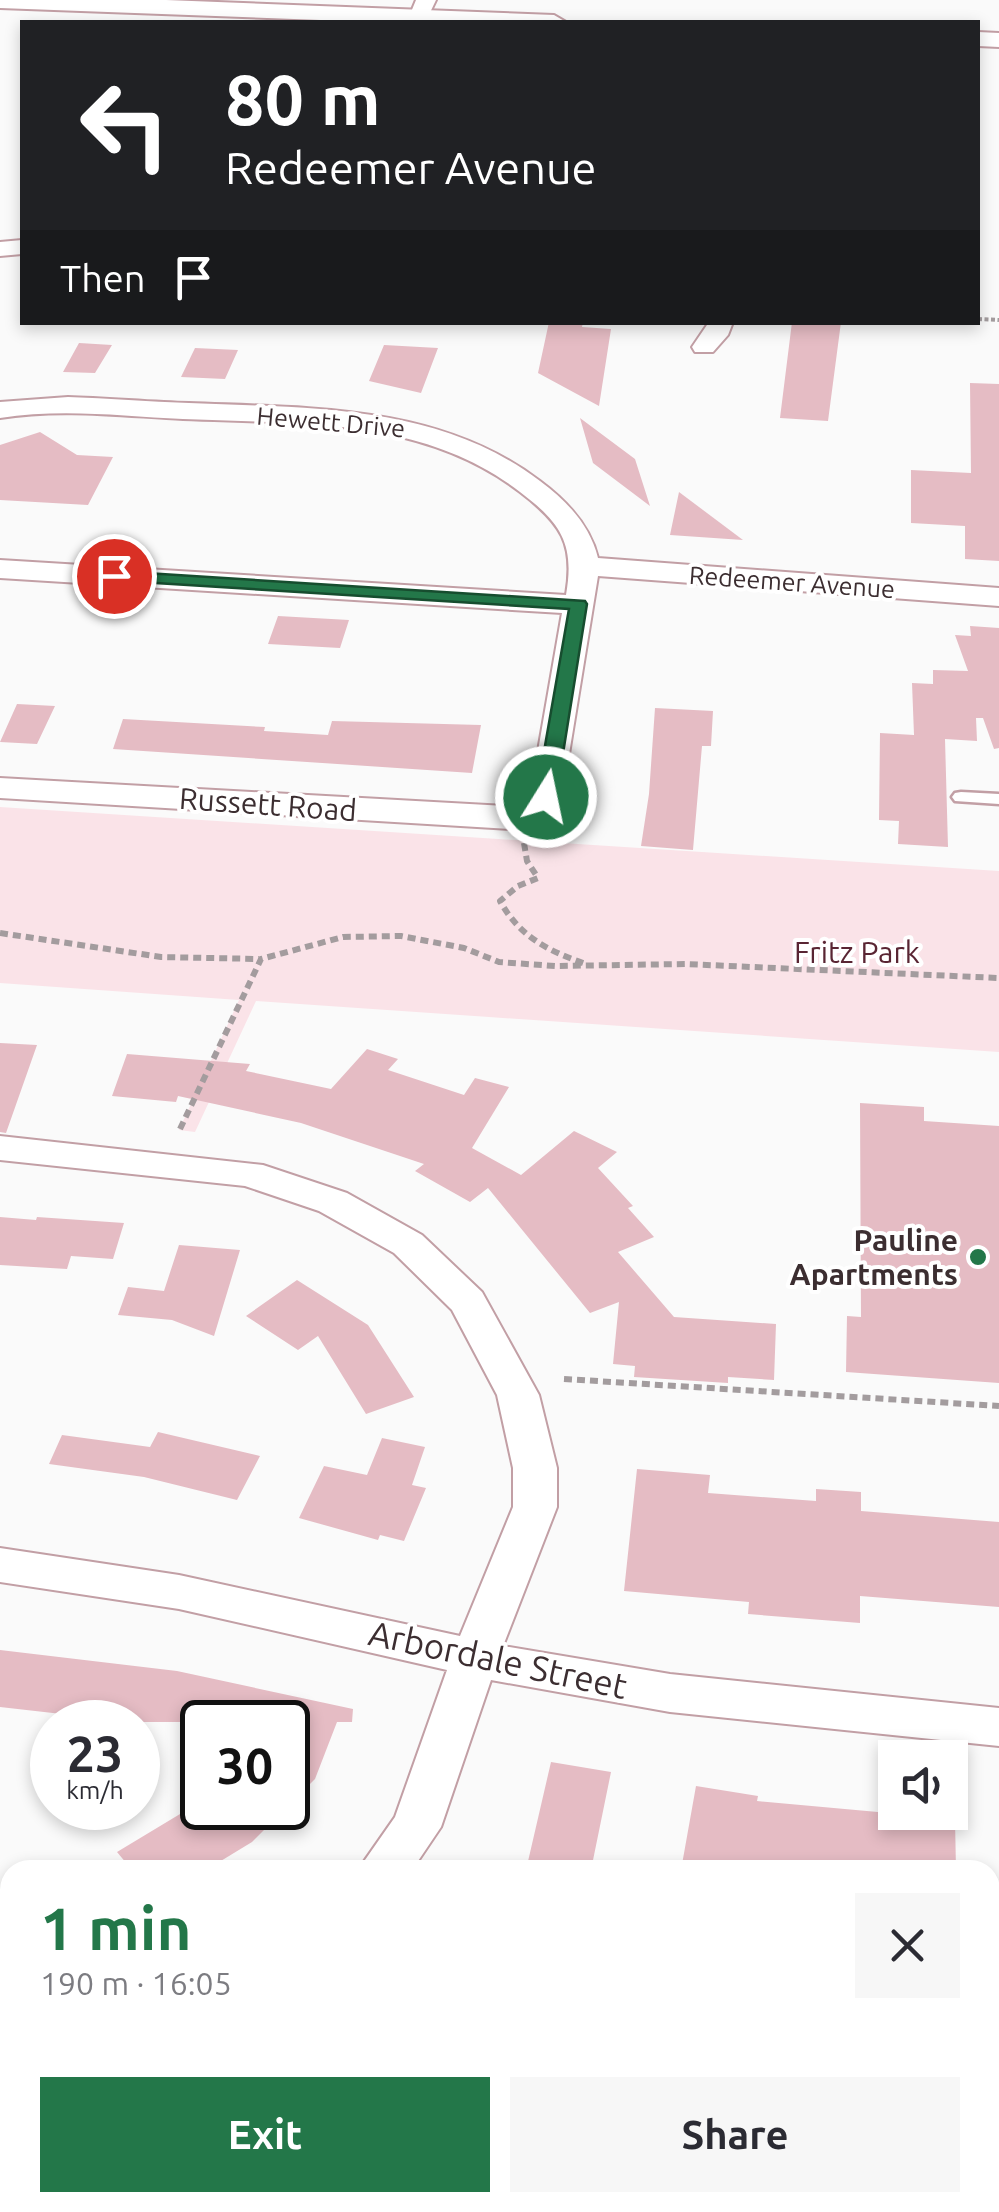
<!DOCTYPE html>
<html lang="en">
<head>
<meta charset="utf-8">
<style>
  body { margin:0; font-family:Ubuntu,sans-serif; background:#f7f7f7; color:#2b2b33; height:100vh; display:flex; flex-direction:column; font-size:38px; white-space:nowrap }
  * { box-sizing:border-box; margin:0 }
  p { font-size:32px; color:#7c7c81 }
  .icon { flex:none; width:55px; height:55px; fill:none; stroke:currentColor; stroke-width:2; stroke-linecap:round; stroke-linejoin:round }
  .map { position:relative; flex:1; overflow:hidden }
  .side { position:absolute; left:0px; top:1860px; width:1000px; height:352px; display:flex; flex-direction:column; background:#fff; border-radius:30px 30px 0 0; box-shadow:0 5px 15px #0003 }
  .side>* { flex:none }
  .top-card { position:absolute; left:20px; top:20px; width:960px; height:305px; border-radius:0px; box-shadow:0 5px 15px #0003; background:#202124; color:#fff; overflow:hidden }
  .controls { position:absolute; left:878px; top:1740px; display:grid; gap:20px }
  .controls a { display:grid; place-items:center; width:90px; height:90px; border-radius:0px; background:#fff; box-shadow:0 5px 15px #0003; font-size:50px }
  .speed { position:absolute; left:30px; top:1700px; display:flex; gap:20px; font-size:50px; font-weight:700; text-align:center }
  .speed>* { display:grid; place-content:center; width:130px; height:130px; border-radius:50%; background:#fff; box-shadow:0 5px 15px #0003; line-height:1 }
  .speed small { font-size:25px; font-weight:400 }
  .speed .limit { border:5px solid #111; border-radius:15px; background:#fff; color:#111 }
  .pin { position:absolute; display:grid; place-items:center; width:85px; height:85px; color:#fff; margin:-42px; border:5px solid #fff; border-radius:50%; box-shadow:0 2px 10px #0007 }
  .me { position:absolute; width:110px; margin:-55px; rotate:10deg; stroke-linejoin:round; filter:drop-shadow(0 0 8px #0008) }
  .turn { display:flex; align-items:center; gap:35px; height:210px; padding:0 40px; font-size:45px }
  .turn .icon { width:130px; height:130px; stroke-width:2.5 }
  .turn b { display:block; font-size:70px; line-height:85px }
  .then { display:flex; align-items:center; height:95px; padding:0 40px; background:#0003; gap:20px; font-size:38px }
  .round { display:grid; place-items:center; flex:none; width:105px; height:105px; border-radius:0px; background:#f7f7f7 }
  .overview { display:flex; align-items:center; justify-content:space-between; height:170px; padding:0 40px }
  h1 { font-size:60px; font-weight:600; line-height:75px; color:#237749 }
  .action { display:flex; gap:20px; margin-top:auto; padding:20px 40px }
  .action a { flex:1; height:115px; border-radius:0px; background:#237749; color:#fff; font-size:40px; font-weight:600; line-height:115px; text-align:center }
  .action a+a { background:#f7f7f7; color:#2b2b33 }
  .map>svg:first-child { display:block }
  .green { fill:#fae3e8 }
  .building { fill:#e5bcc4 }
  .lines { fill:none; stroke-linecap:round; stroke-linejoin:round }
  .service-casing { stroke:#c29fa5; stroke-width:5 }
  .minor-casing { stroke:#c29fa5; stroke-width:4 }
  .tertiary-casing { stroke:#c29fa5; stroke-width:4 }
  .path-far1 { stroke:#a39c9e; stroke-width:4; stroke-dasharray:4 2.5; stroke-linecap:butt }
  .path { stroke:#a39c9e; stroke-width:6; stroke-dasharray:8 5; stroke-linecap:butt }
  .service { fill:#fff; fill-rule:evenodd }
  .minor { fill:#fff; fill-rule:evenodd }
  .tertiary { fill:#fff; fill-rule:evenodd }
  .route { fill:#237749; stroke:#174d2f; stroke-width:2.5 }
  .poi-dot { fill:#237749; stroke:#fff; stroke-width:4 }
  .labels { text-anchor:middle; dominant-baseline:central; stroke-width:8; stroke-linejoin:round; paint-order:stroke }
  .far-street-label { font-size:25px; fill:#3c2e31; stroke:#fff }
  .street-label { font-size:30px; fill:#3c2e31; stroke:#fff }
  .park-label { font-size:30px; fill:#592533; stroke:#fff }
  .poi-label { font-size:30px; font-weight:bold; fill:#3c2e31; stroke:#fff; text-anchor:end }
  .near-street-label { font-size:35px; fill:#3c2e31; stroke:#fff }
</style>
</head>
<body>
<div class="map">
<svg width="999" height="2212" viewBox="0 0 999 2212">
  <rect width="100%" height="100%" fill="#fafafa"/>
  <!-- green -->
  <path class="green" d="M0,807L999,871V1052L256,1001L195,1132L179,1130L239,1000L0,983Z"/>
  <!-- building -->
  <path class="building" d="M549,322H583L582,327L611,329L599,406L538,373Z
    M792,322H841L828,421L780,418Z
    M79,343L112,345L95,373L63,372Z
    M384,345L438,348L421,393L369,381Z
    M195,348L238,350L225,379L181,377Z
    M970,383L999,384V561L965,559V526L911,523V470L971,473Z
    M580,418L635,459L650,506L593,463Z
    M40,432L77,455L113,457L88,505L0,500V445Z
    M679,492L743,540L670,535Z
    M278,616L349,620L340,648L268,644Z
    M970,626L999,628V748L994,749L983,718H976L977,741L945,739L948,847L898,844L899,821L879,820L880,733L914,735L912,683L933,684V670L968,671L955,635L971,636Z
    M17,704L55,706L37,744L0,742Z
    M655,708L713,711L711,746H702L693,850L641,846L649,794Z
    M123,719L265,727L264,731L328,735L332,721L481,725L472,773L113,749Z
    M0,1043L37,1045L6,1133L0,1132Z
    M367,1049L398,1059L388,1070L464,1095L475,1078L509,1087L472,1148L521,1175L574,1131L617,1152L598,1168L633,1206L628,1208L654,1237L618,1252L674,1317L776,1324L774,1380L728,1377V1383L634,1377L635,1366L613,1364L619,1302L590,1313L488,1188L470,1202L415,1171L424,1164L301,1123L178,1096L176,1102L112,1096L127,1054L250,1064L246,1071L331,1089Z
    M860,1103L924,1107V1121L999,1126V1383L846,1372L847,1316L861,1317Z
    M0,1217L36,1220L37,1217L124,1223L113,1259L71,1256L67,1269L0,1265Z
    M179,1245L240,1250L214,1336L172,1320L118,1315L128,1287L164,1291Z
    M297,1280L368,1325L414,1397L366,1414L318,1336L298,1350L246,1316Z
    M158,1432L260,1456L237,1500L144,1477L49,1464L62,1435L150,1447Z
    M382,1438L425,1447L412,1485L426,1488L404,1541L380,1535L378,1540L299,1518L324,1466L367,1475Z
    M637,1469L710,1475L708,1493L816,1501V1489L861,1492V1511L999,1522V1607L860,1596V1623L748,1614L749,1602L624,1591Z
    M0,1650L177,1671L353,1709L352,1722H337L315,1779L288,1806V1722H132L0,1707Z
    M551,1762L611,1772L591,1870H526Z
    M696,1786L758,1796L757,1801L955,1819L956,1870H681Z
    M190,1808H286L252,1842L206,1870H132L117,1852Z"/>
  <g class="lines">
    <!-- service casing -->
    <g class="service-casing">
      <path id="service" d="M961,792L999,794V804L955,801L952,797L955,793Z
        M990,2039L999,2040V2066L990,2065Z"/>
    </g>
    <!-- minor casing -->
    <g class="minor-casing">
      <path id="minor" d="M416,0H436L426,21H412L409,17Z
        M22,240V254L0,256V242Z
        M709,322H733L728,335L713,352H695L692,347Z
        M68,397C108,398 149,402 189,403C310,408 439,404 540,481C567,501 590,525 598,558L999,588V606L598,576L562,797L547,822L510,829L0,798V778L524,807L530,797L562,613L0,578V560L566,595C575,544 561,523 520,492C423,417 300,424 183,419C122,416 61,408 0,418V402Z
        M0,1136L263,1165L347,1193L422,1235L482,1292L539,1395L557,1468V1507L503,1646L670,1674L999,1708V1746L670,1712L491,1680L441,1827L412,1870H358L395,1817L447,1670L179,1609L0,1582V1548L179,1575L460,1636L513,1507V1468L497,1395L452,1310L394,1253L319,1211L245,1186L0,1160Z
        M10,2091V2141L0,2145V2095Z"/>
    </g>
    <!-- tertiary casing -->
    <g class="tertiary-casing">
      <path id="tertiary" d="M0,0H166L554,15L566,22H374L0,8Z
        M978,32L999,33V47L978,46Z"/>
    </g>
    <!-- path-far1 -->
    <path class="path-far1" d="M978,319L999,320"/>
    <!-- path -->
    <path class="path" d="M524,843L527,861L538,878L518,886L500,901C520,937 548,951 586,964
      M0,933L161,957L259,959
      M180,1129L261,959L343,937L401,936L464,948L499,962L555,966L685,964L999,978
      M564,1379L999,1406"/>
    <!-- service -->
    <use href="#service" class="service"/>
    <!-- minor -->
    <use href="#minor" class="minor"/>
    <!-- tertiary -->
    <use href="#tertiary" class="tertiary"/>
  </g>
  <!-- route -->
  <path class="route" d="M114,571L585,601L587,604L556,797L546,803L536,797L569,609L108,580V573Z"/>
  <!-- markers -->
  <circle class="poi-dot" cx="978" cy="1257" r="10"/>
  <g class="labels">
    <!-- far-street labels -->
    <g class="far-street-label">
      <text transform="translate(331 422) rotate(5)">Hewett Drive</text>
      <text transform="translate(792 582) rotate(4)">Redeemer Avenue</text>
    </g>
    <!-- street labels -->
    <g class="street-label">
      <text transform="translate(268 804) rotate(4)">Russett Road</text>
    </g>
    <!-- park labels -->
    <g class="park-label">
      <text x="857" y="952">Fritz Park</text>
    </g>
    <!-- poi labels -->
    <g class="poi-label">
      <text x="958" y="1240">Pauline<tspan x="958" dy="34">Apartments</tspan></text>
    </g>
    <!-- near-street labels -->
    <g class="near-street-label">
      <text transform="translate(498 1659) rotate(12)">Arbordale Street</text>
    </g>
  </g>
</svg>
<div class="controls">
<a><svg class="icon" aria-label="sound" viewBox="0 0 24 24"><path d="M4 9h4l5-4v14l-5-4H4zM17 9q2 3 0 6"/></svg></a>
</div>
<div class="speed"><div>23<small>km/h</small></div><div class="limit">30</div></div>
<div class="pin" style="left:114px;top:576px;background:#d93025"><svg class="icon" aria-label="arrive" viewBox="0 0 24 24"><path d="M6 21V4h12l-3 4 3 4H6"/></svg></div>
<svg class="me" style="left:546px;top:797px" viewBox="-20 -20 40 40"><circle r="17" fill="#237749" stroke="#fff" stroke-width="3"/><path d="M0-11L8 9 0 5-8 9z" fill="#fff"/></svg>
<div class="top-card">
<div class="turn"><svg class="icon" aria-label="left" viewBox="0 0 24 24"><path d="M17 20v-9H6M10 6l-5 5 5 5"/></svg><div><b>80 m</b>Redeemer Avenue</div></div>
<div class="then">Then<svg class="icon" aria-label="arrive" viewBox="0 0 24 24"><path d="M6 21V4h12l-3 4 3 4H6"/></svg></div>
</div>
<section class="side">
<div class="overview"><div><h1>1 min</h1><p>190 m · 16:05</p></div><a class="round"><svg class="icon" aria-label="close" viewBox="0 0 24 24"><path d="M6 6l12 12M18 6L6 18"/></svg></a></div>
<div class="action"><a>Exit</a><a>Share</a></div>
</section>
</div>
</body>
</html>
